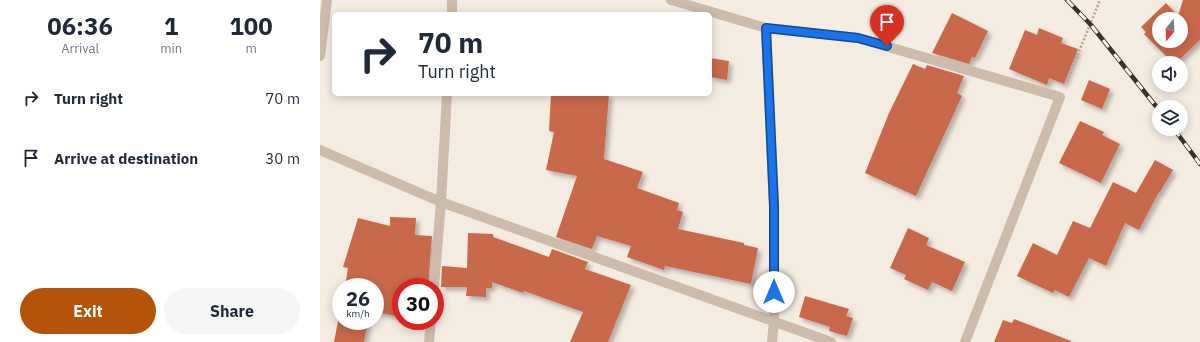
<!DOCTYPE html>
<html lang="en">
<head>
<meta charset="utf-8">
<style>
  body { margin:0; font-family:"IBM Plex Sans",sans-serif; background:#f6f6f7; color:#1f2937; height:100vh; display:flex; flex-direction:column; font-size:15px; white-space:nowrap }
  * { box-sizing:border-box; margin:0 }
  p { font-size:13px; color:#747a83 }
  .icon { flex:none; width:22px; height:22px; fill:none; stroke:currentColor; stroke-width:2; stroke-linecap:round; stroke-linejoin:round }
  .map { position:relative; flex:1; overflow:hidden }
  .drawer { display:flex; flex-direction:column; background:#fff; width:320px }
  .drawer>* { flex:none }
  .top-card { position:absolute; left:12px; top:12px; width:380px; height:84px; border-radius:6px; box-shadow:0 2px 10px #0003; background:#fff; color:#1f2937; overflow:hidden }
  .needle { width:26px; rotate:198deg }
  .fabs { position:absolute; left:832px; top:12px; display:grid; gap:8px }
  .fabs a { display:grid; place-items:center; width:36px; height:36px; border-radius:50%; background:#fff; box-shadow:0 2px 10px #0003; font-size:20px }
  .speed { position:absolute; left:12px; top:278px; display:flex; gap:8px; font-size:20px; font-weight:700; text-align:center }
  .speed>* { display:grid; place-content:center; width:52px; height:52px; border-radius:50%; background:#fff; box-shadow:0 2px 10px #0003; line-height:1 }
  .speed small { font-size:10px; font-weight:400 }
  .speed .limit { border:6px solid #d22; background:#fff; color:#111 }
  .pin { position:absolute; display:grid; place-items:center; width:34px; height:34px; color:#fff; margin:-41px -17px; border-radius:50% 50% 50% 0; rotate:-45deg; box-shadow:0 0 4px #0007 }
  .pin .icon { rotate:45deg }
  .me { position:absolute; width:44px; margin:-22px; rotate:0deg; stroke-linejoin:round; filter:drop-shadow(0 0 3px #0008) }
  .turn { display:flex; align-items:center; gap:14px; height:84px; padding:0 20px; font-size:18px }
  .turn .icon { width:52px; height:52px; stroke-width:2.5 }
  .turn b { display:block; font-size:28px; line-height:34px }
  .eta { display:flex; justify-content:space-evenly; align-items:center; height:68px; text-align:center }
  .eta b { font-size:24px; font-weight:700; line-height:28px }
  .button { display:flex; gap:8px; margin-top:auto; padding:8px 20px }
  .button a { flex:1; height:46px; border-radius:24px; background:#b45309; color:#fff; font-size:16px; font-weight:700; line-height:46px; text-align:center }
  .button a+a { background:#f6f6f7; color:#1f2937 }
  ul { padding:0; list-style:none }
  li { display:flex; align-items:center; gap:12px; height:60px; padding:0 20px }
  li div { flex:1 }
  li b { display:block; font-size:15px }
  li em { font-style:normal }
  main { display:flex; flex:1; min-height:0 }
  .map>svg:first-child { display:block }
  .building { fill:#c8694b; fill-rule:evenodd; filter:url(#shadow) }
  .lines { fill:none; stroke-linecap:round; stroke-linejoin:round }
  .path { stroke:#b9a596; stroke-width:2.5; stroke-dasharray:2 2; stroke-linecap:butt }
  .minor { stroke:#cdbbac; stroke-width:10 }
  .rail-casing { stroke:#3b302b; stroke-width:4.5 }
  .rail { stroke:#fbf5ee; stroke-width:3; stroke-dasharray:9; stroke-linecap:butt }
  .route-casing { stroke:#114b97; stroke-width:10 }
  .route { stroke:#1a73e8; stroke-width:7 }
</style>
</head>
<body>
<main>
<section class="drawer">
<div class="eta">
<div><b>06:36</b><p>Arrival</p></div>
<div><b>1</b><p>min</p></div>
<div><b>100</b><p>m</p></div>
</div>
<ul>
<li><svg class="icon" aria-label="right" viewBox="0 0 24 24"><path d="M7 20v-9h11M14 6l5 5-5 5"/></svg><div><b>Turn right</b></div><em>70 m</em></li>
<li><svg class="icon" aria-label="arrive" viewBox="0 0 24 24"><path d="M6 21V4h12l-3 4 3 4H6"/></svg><div><b>Arrive at destination</b></div><em>30 m</em></li>
</ul>
<div class="button"><a>Exit</a><a>Share</a></div>
</section>
<div class="map">
<svg width="880" height="342" viewBox="0 0 880 342">
  <defs>
    <filter id="shadow"><feDropShadow dx="3.5" dy="3.5" stdDeviation="2" flood-color="#0004"/></filter>
  </defs>
  <rect width="100%" height="100%" fill="#f4ebe1"/>
  <!-- building -->
  <path class="building" d="M863,0H880V40L856,63H853L824,34L826,32L821,27L846,3L858,16ZM839,19H861V41H839Z
    M632,13L668,31L655,58L652,57L649,64L612,53Z
    M719,28L743,38L741,43L758,49L744,84L729,78L727,85L689,69L705,30L717,35Z
    M390,58L409,61L407,80L390,77Z
    M593,64L605,69L607,65L644,76L637,93L642,96L596,196L545,173L569,113Z
    M769,80L790,89L782,109L761,100Z
    M231,94H289L284,159L323,172L317,188L359,203L357,210L363,212L358,229L424,243V245L438,248L431,284L345,266L344,270L307,257L311,246L277,236L272,249L236,237L257,176L226,170L234,132L229,131Z
    M760,121L784,132L782,135L800,144L781,183L739,163Z
    M835,160L853,170L840,192H839L819,230L805,223L786,266L769,258L749,297L735,290L733,293L697,276L713,243L737,255L753,221L770,228L793,182L816,193Z
    M70,217L96,218L95,235L112,236L108,287H81V317L55,312V287H25L28,268L23,267L38,218L70,226Z
    M588,228L609,238L606,245L645,262L632,291L612,282L608,290L584,279L586,275L570,268Z
    M148,233L173,234V237L229,257L232,249L268,262L265,269L311,285L288,342H250L263,312L204,291L203,293L172,282V288H166V297L146,296L147,287H121L122,266L147,268Z
    M485,296L529,309L526,316L533,318L527,336L509,331L510,327L479,317Z
    M21,306V321H48L44,342H14Z
    M694,319L751,341V342H674L683,320L692,323Z"/>
  <g class="lines">
    <!-- path -->
    <path class="path" d="M747,81L780,0"/>
    <!-- minor -->
    <path class="minor" d="M351,0L446,28L538,38L740,97L645,342
      M132,14V0
      M446,28L454,206V321L452,342
      M0,56L7,0
      M0,150L121,202L511,342
      M114,287L121,202L127,94
      M109,342L111,321"/>
    <!-- rail casing -->
    <g class="rail-casing">
      <path id="rail" d="M747,0L771,25L839,110
        M854,129L880,164"/>
    </g>
    <!-- rail -->
    <use href="#rail" class="rail"/>
  </g>
  <g class="lines">
    <!-- route casing -->
    <g class="route-casing">
      <path id="route" d="M454,292V206L446,28L538,38L567,46"/>
    </g>
    <!-- route -->
    <use href="#route" class="route"/>
  </g>
</svg>
<div class="fabs">
<a><svg class="needle" viewBox="-14 -14 28 28"><path d="M0-13l5 13h-10z" fill="#e53935"/><path d="M0 13l5-13h-10z" fill="#747a83"/></svg></a>
<a><svg class="icon" aria-label="sound" viewBox="0 0 24 24"><path d="M4 9h4l5-4v14l-5-4H4zM17 9q2 3 0 6"/></svg></a>
<a><svg class="icon" aria-label="layers" viewBox="0 0 24 24"><path d="M12 4l9 5-9 5-9-5zM3 14l9 5 9-5"/></svg></a>
</div>
<div class="speed"><div>26<small>km/h</small></div><div class="limit">30</div></div>
<div class="pin" style="left:567px;top:46px;background:#d93025"><svg class="icon" aria-label="arrive" viewBox="0 0 24 24"><path d="M6 21V4h12l-3 4 3 4H6"/></svg></div>
<svg class="me" style="left:454px;top:292px" viewBox="-20 -20 40 40"><circle r="19" fill="#fff"/><path d="M0-13L10 11 0 6-10 11z" fill="#1a73e8"/></svg>
<div class="top-card">
<div class="turn"><svg class="icon" aria-label="right" viewBox="0 0 24 24"><path d="M7 20v-9h11M14 6l5 5-5 5"/></svg><div><b>70 m</b>Turn right</div></div>
</div>
</div>
</main>
</body>
</html>
